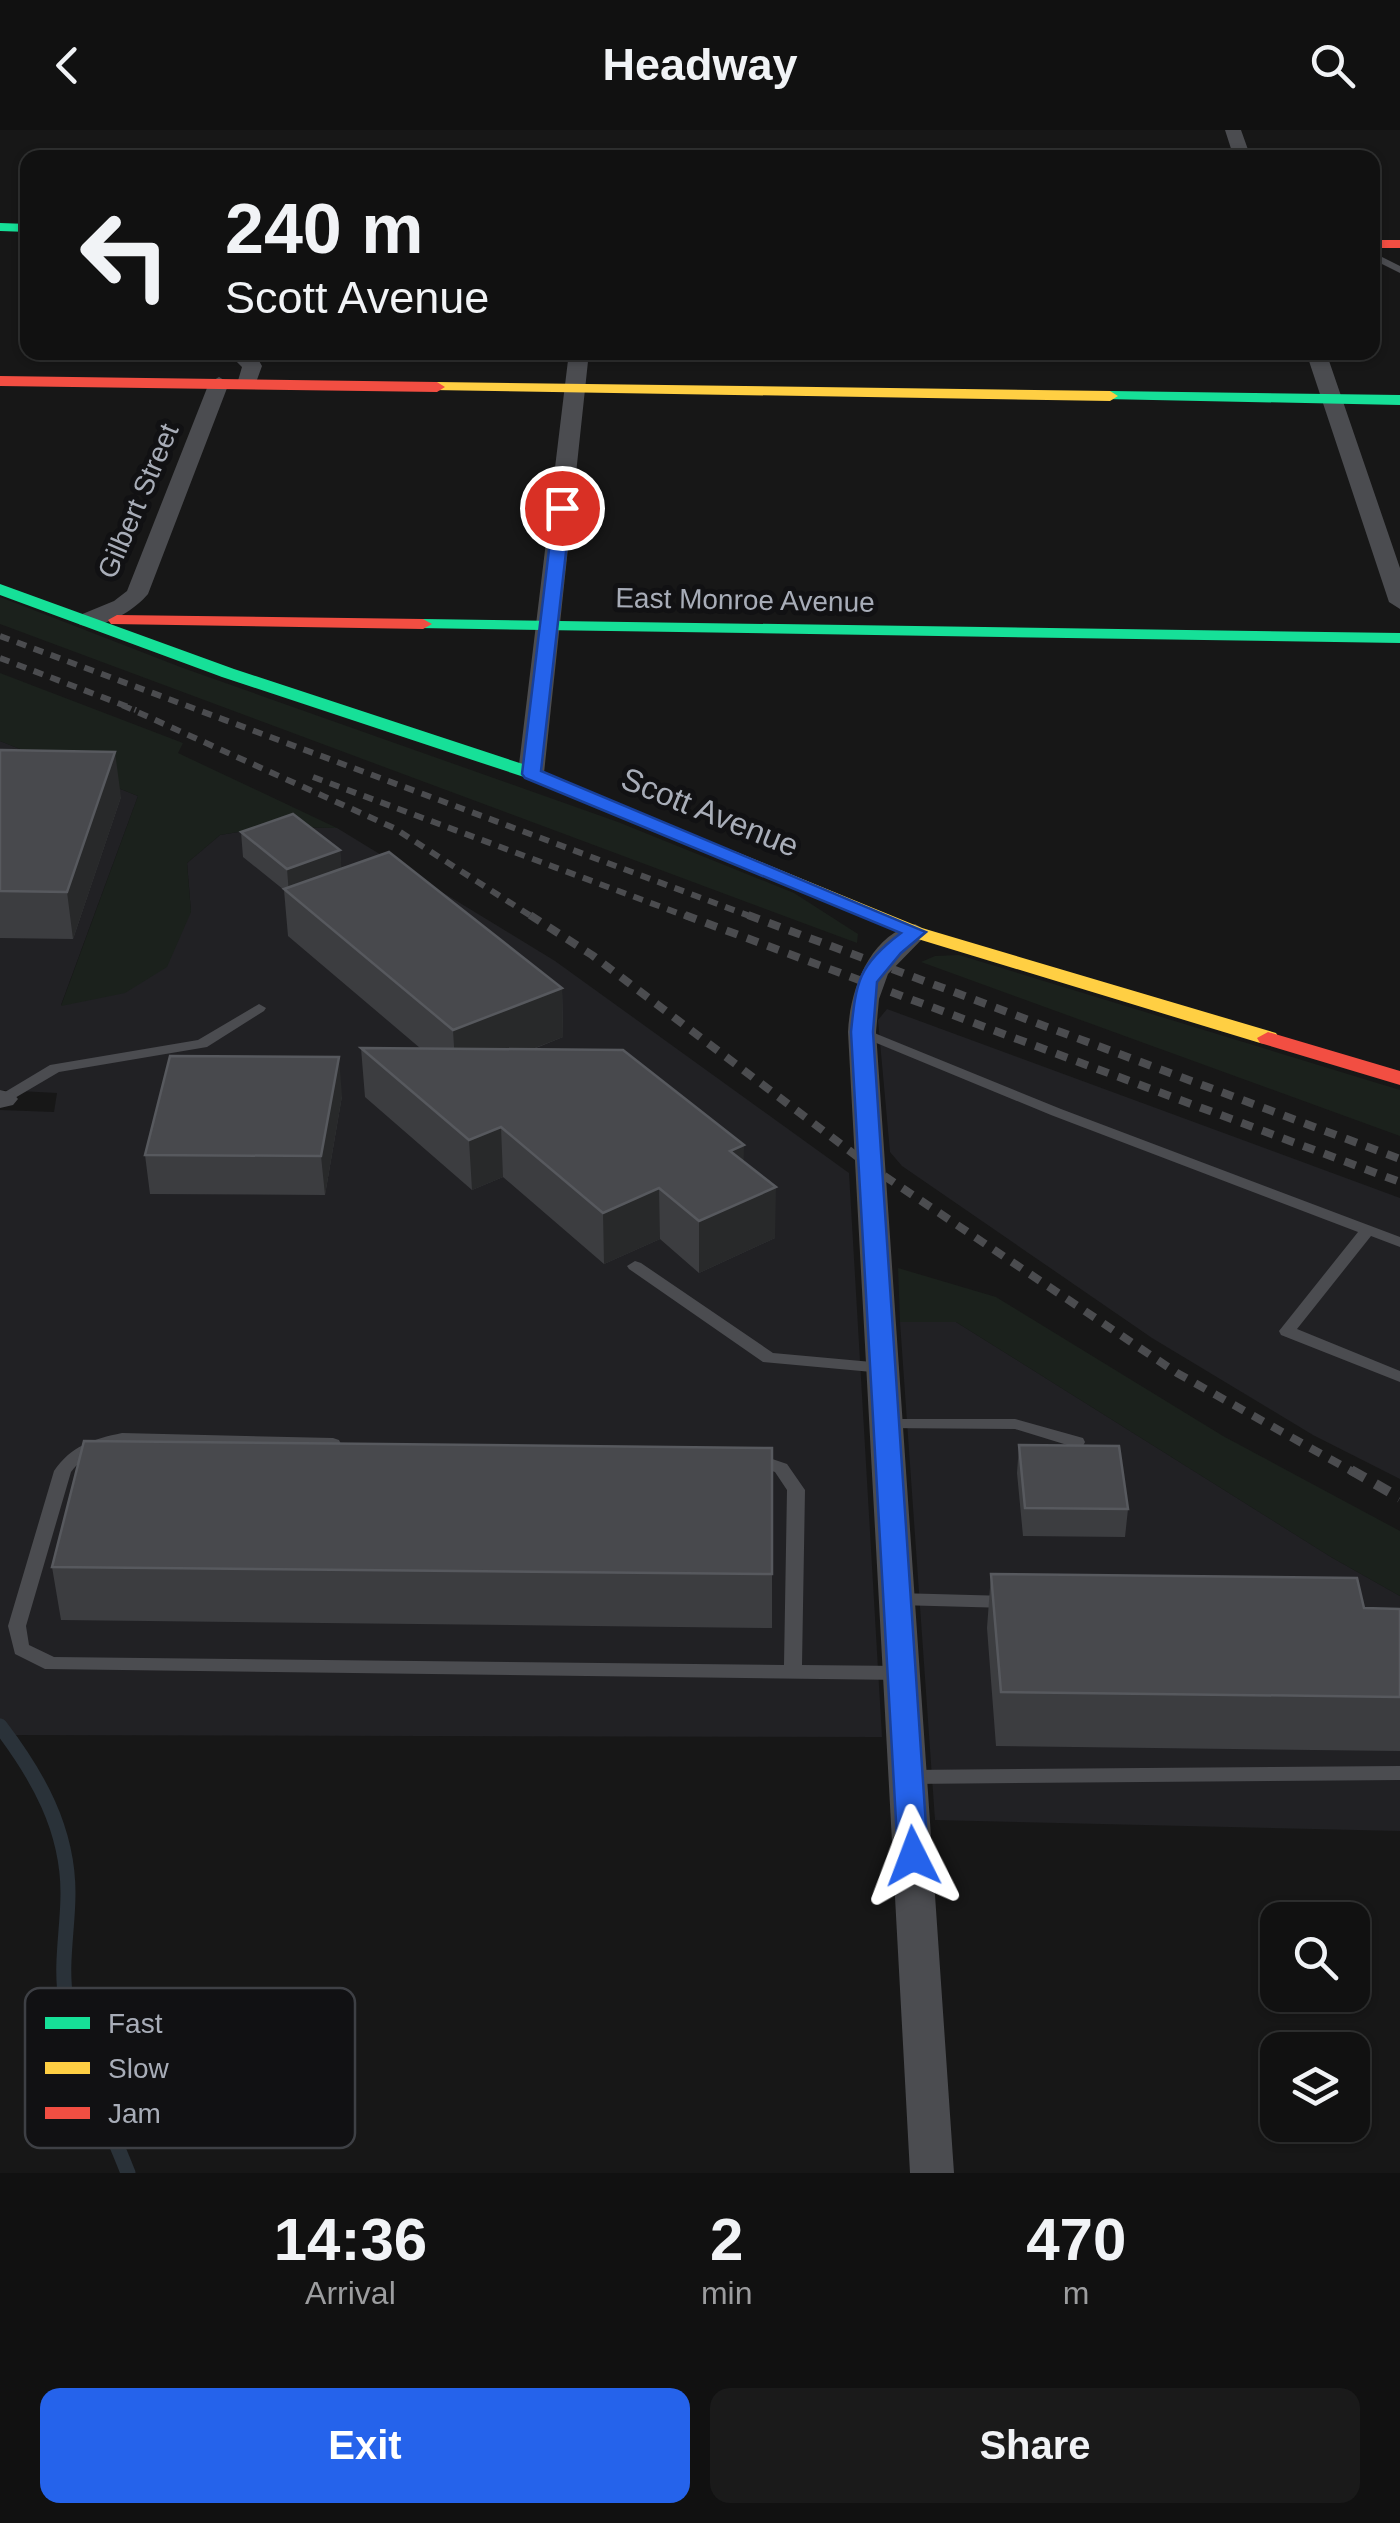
<!DOCTYPE html>
<html lang="en">
<head>
<meta charset="utf-8">
<style>
  body { margin:0; font-family:Arial,sans-serif; background:#1a1a1a; color:#f1f3f6; height:100vh; display:flex; flex-direction:column; font-size:38px; white-space:nowrap }
  * { box-sizing:border-box; margin:0 }
  p { font-size:32px; color:#9c9d9f }
  .icon { flex:none; width:55px; height:55px; fill:none; stroke:currentColor; stroke-width:2; stroke-linecap:round; stroke-linejoin:round }
  .map { position:relative; height:2043px; overflow:hidden }
  .sheet { display:flex; flex-direction:column; background:#111; flex:1 }
  .sheet>* { flex:none }
  .banner { position:absolute; left:20px; top:20px; width:1360px; height:210px; border-radius:20px; box-shadow:0 2px 8px #0004,0 0 0 2px #303131; background:#111; color:#f1f3f6; overflow:hidden }
  .fabs { position:absolute; left:1260px; top:1772px; display:grid; gap:20px }
  .fabs a { display:grid; place-items:center; width:110px; height:110px; border-radius:20px; background:#111; box-shadow:0 2px 8px #0004,0 0 0 2px #303131; font-size:50px }
  .pin { position:absolute; display:grid; place-items:center; width:85px; height:85px; color:#fff; margin:-42px; border:5px solid #fff; border-radius:50%; box-shadow:0 2px 10px #0007 }
  .me { position:absolute; width:110px; margin:-55px; rotate:357deg; stroke-linejoin:round; filter:drop-shadow(0 0 8px #0008) }
  .turn { display:flex; align-items:center; gap:35px; height:210px; padding:0 40px; font-size:45px }
  .turn .icon { width:130px; height:130px; stroke-width:2.5 }
  .turn b { display:block; font-size:70px; line-height:85px }
  .eta { display:flex; justify-content:space-evenly; align-items:center; height:170px; text-align:center }
  .eta b { font-size:60px; font-weight:700; line-height:70px }
  .primary-button { display:flex; gap:20px; margin-top:auto; padding:20px 40px }
  .primary-button a { flex:1; height:115px; border-radius:20px; background:#2563eb; color:#fff; font-size:40px; font-weight:700; line-height:115px; text-align:center }
  .primary-button a+a { background:#1a1a1a; color:#f1f3f6 }
  header { display:flex; justify-content:space-between; align-items:center; height:130px; padding:0 40px; background:#111; font-size:45px; font-weight:700 }
  .map>svg:first-child { display:block }
  .built { fill:#212124 }
  .green { fill:#1b211c }
  .lines { fill:none; stroke-linecap:round; stroke-linejoin:round }
  .stream { stroke:#2a3239; stroke-width:15 }
  .lane { fill:#4b4c50; fill-rule:evenodd }
  .street { fill:#4b4c50; fill-rule:evenodd }
  .fast { fill:#16e098; fill-rule:evenodd }
  .slow { fill:#ffcf43; fill-rule:evenodd }
  .jam { fill:#f24e42; fill-rule:evenodd }
  .rail-far2 { stroke:#4b4c4f; stroke-width:6; stroke-dasharray:10 8; stroke-linecap:butt }
  .rail-far1 { stroke:#4b4c4f; stroke-width:8; stroke-dasharray:12 10; stroke-linecap:butt }
  .rail { stroke:#4b4c4f; stroke-width:10; stroke-dasharray:16 12; stroke-linecap:butt }
  .wall { fill:#3c3d40 }
  .shaded-wall { fill:#28292a }
  .building { fill:#48494d; stroke:#57595e; stroke-width:2.5 }
  .route { fill:#2563eb; stroke:#184099; stroke-width:2.5 }
  .labels { text-anchor:middle; dominant-baseline:central; stroke-width:10; stroke-linejoin:round; paint-order:stroke }
  .far-street-label { font-size:28px; fill:#a8adb8; stroke:#111113 }
  .street-label { font-size:32px; fill:#a8adb8; stroke:#111113 }
  .key { fill:#111113; stroke:#3e4045; stroke-width:2.5 }
  .key-label { font-size:28px; fill:#a8adb8 }
</style>
</head>
<body>
<header><svg class="icon" aria-label="back" viewBox="0 0 24 24"><path d="M15 5l-7 7 7 7"/></svg>Headway<svg class="icon" aria-label="search" viewBox="0 0 24 24"><circle cx="10" cy="10" r="6"/><path d="M15 15l6 6"/></svg></header>
<div class="map">
<svg width="1400" height="2043" viewBox="0 0 1400 2043">
  <rect width="100%" height="100%" fill="#171717"/>
  <!-- built -->
  <path class="built" d="M0,611L138,666L61,875L191,782L187,733L220,705L269,697L337,698L555,831L849,1043L882,1607L0,1605V980L54,982L57,963L0,960Z
    M887,879L1400,1068V1349L1313,1305L1152,1208L902,1036L890,1022L878,890Z
    M900,1192H956L1331,1427L1400,1466V1701L935,1690Z"/>
  <!-- green -->
  <path class="green" d="M0,467L183,538L618,692L794,763L858,804L857,813L0,494Z
    M0,543L183,613L178,623L337,698L269,697L220,705L187,733L191,782L167,837L125,863L61,876L138,666L0,611Z
    M959,825L1400,960V1006L921,832L935,826Z
    M898,1138L996,1167L1223,1306L1400,1401V1466L1331,1427L956,1192H900Z"/>
  <g class="lines">
    <!-- stream -->
    <path class="stream" d="M0,1596C38,1646 68,1699 68,1763C68,1799 60,1834 66,1870C76,1931 106,1986 128,2043"/>
    <!-- lane -->
    <path class="lane" d="M1372,122L1400,136V143L1372,129Z
      M259,874L266,878L264,881L207,917L59,942L8,972L0,973V965L50,935L198,910Z
      M862,898L1061,979L1400,1107V1117L1371,1106L1297,1199L1400,1241V1252L1281,1205L1279,1201L1358,1102L1051,985L857,905L855,902L857,899Z
      M635,1131L641,1133L773,1223L883,1233L891,1238L883,1243L763,1232L629,1139L627,1136Z
      M887,1289H1015L1083,1308L1085,1312L1083,1316L1077,1318L1015,1299L881,1298L879,1294L881,1290Z
      M122,1303L333,1308L339,1310L341,1314L339,1318L333,1320L122,1315C101,1319 85,1324 71,1342L26,1496L29,1515L54,1527L784,1535L787,1360L775,1342L749,1333L747,1329L749,1325L755,1323L787,1334L805,1360L802,1535L902,1536L908,1538L911,1543L908,1548L902,1550L45,1539L15,1524L8,1496L54,1341C71,1316 93,1309 122,1303Z
      M897,1463L1008,1466L1014,1468L1017,1472L1014,1476L1008,1478L897,1475L891,1473L888,1469L891,1465Z
      M1400,1636V1650L908,1654L901,1652L898,1647L901,1642L908,1640Z"/>
    <!-- street -->
    <path class="street" d="M1225,0H1241L1251,28H1234Z
      M234,222H254L262,236L254,258H240L237,254L242,237L232,227Z
      M569,222H589L544,643L531,651L518,643Z
      M1306,222H1326L1400,438V479L1389,472Z
      M219,247L229,253L148,464C134,481 102,500 80,495L76,490L80,485L114,471L127,461L209,253Z
      M915,794L929,802L888,844L879,869L876,902L954,2043H910L848,902C850,860 869,805 915,794Z
      M0,960L13,963L18,969L13,975L0,978Z"/>
    <!-- fast -->
    <path class="fast" d="M0,93L28,94V102L0,101Z
      M1110,261L1400,265V275L1105,269L1102,266Z
      M0,454L234,539L538,639L744,727L734,733L727,731L524,647L222,547L0,465Z
      M423,489L1400,503V513L417,498V490Z"/>
    <!-- slow -->
    <path class="slow" d="M437,252L1110,261L1118,266L1110,271L432,260V254Z
      M734,721L922,798L1276,903L1279,908L1268,914L1260,913L908,806L727,731L724,727Z"/>
    <!-- jam -->
    <path class="jam" d="M1372,110H1400V118H1372Z
      M0,246L437,252L445,257L437,262L0,256Z
      M117,485L423,489L432,494L423,499L111,494L108,490Z
      M1268,902L1400,941V955L1260,913L1257,908Z"/>
    <!-- rail-far2 -->
    <path class="rail-far2" d="M0,506L755,788
      M0,528L136,580
      M122,575L394,698L534,788
      M313,647L691,788"/>
    <!-- rail-far1 -->
    <path class="rail-far1" d="M530,785L592,825L871,1037L1177,1243L1355,1343
      M685,785L1400,1052
      M748,785L1400,1029"/>
    <!-- rail -->
    <path class="rail" d="M1351,1340L1400,1368"/>
  </g>
  <!-- wall -->
  <path class="wall" d="M0,620L121,667L73,809L0,808Z
    M241,702L340,720L341,739L562,858L563,907L531,920L744,1032L775,1108L699,1143L660,1109L604,1134L503,1047L472,1060L365,967L361,918H420L288,806L284,760L243,727Z
    M342,966L325,1065L150,1064L145,1025Z
    M1019,1315L1128,1379L1125,1407L1023,1406L1017,1343Z
    M52,1437L772,1444V1498L61,1490Z
    M991,1444L1364,1478L1400,1479V1621L996,1616L987,1498Z"/>
  <!-- shaded-wall -->
  <path class="shaded-wall" d="M115,622L121,667L73,809L67,762Z
    M340,720L342,745L289,764L287,739Z
    M562,858L563,907L456,949L453,900Z
    M339,927L342,966L325,1065L321,1026Z
    M501,997L503,1047L472,1060L469,1010Z
    M744,1015L743,1065L730,1021Z
    M776,1057L775,1108L699,1143V1091Z
    M659,1058L660,1109L604,1134L603,1083Z"/>
  <!-- building -->
  <path class="building" d="M0,620L115,622L67,762L0,761Z
    M293,684L340,720L287,739L241,702Z
    M389,722L562,858L453,900L284,759Z
    M361,918L623,920L744,1015L730,1021L776,1057L699,1091L659,1058L603,1083L501,997L469,1010Z
    M170,926L339,927L321,1026L145,1025Z
    M84,1311L772,1318V1444L52,1437Z
    M1019,1315L1119,1316L1128,1379L1025,1378Z
    M991,1444L1357,1448L1364,1478L1400,1479V1567L1001,1562Z"/>
  <!-- route -->
  <path class="route" d="M562,374L571,378L541,641L926,802L901,823L877,852L873,902L928,1726L923,1734L913,1738L902,1734L898,1726L851,902C856,852 858,835 901,803L525,648L522,644L554,378Z"/>
  <g class="labels">
    <!-- far-street labels -->
    <g class="far-street-label">
      <text transform="translate(138 371) rotate(-67)">Gilbert Street</text>
      <text transform="translate(745 470) rotate(1)">East Monroe Avenue</text>
    </g>
    <!-- street labels -->
    <g class="street-label">
      <text transform="translate(710 682) rotate(22)">Scott Avenue</text>
    </g>
  </g>
  <!-- legend -->
  <rect x="25" y="1858" width="330" height="160" rx="15" class="key"/>
  <rect x="45" y="1887" width="45" height="12" fill="#16e098"/>
  <rect x="45" y="1932" width="45" height="12" fill="#ffcf43"/>
  <rect x="45" y="1977" width="45" height="12" fill="#f24e42"/>
  <g class="key-label">
    <text x="108" y="1903">Fast</text>
    <text x="108" y="1948">Slow</text>
    <text x="108" y="1993">Jam</text>
  </g>
</svg>
<div class="fabs">
<a><svg class="icon" aria-label="search" viewBox="0 0 24 24"><circle cx="10" cy="10" r="6"/><path d="M15 15l6 6"/></svg></a>
<a><svg class="icon" aria-label="layers" viewBox="0 0 24 24"><path d="M12 4l9 5-9 5-9-5zM3 14l9 5 9-5"/></svg></a>
</div>
<div class="pin" style="left:562px;top:378px;background:#d93025"><svg class="icon" aria-label="arrive" viewBox="0 0 24 24"><path d="M6 21V4h12l-3 4 3 4H6"/></svg></div>
<svg class="me" style="left:913px;top:1726px" viewBox="-20 -20 40 40"><path d="M0-17L14 15 0 8-14 15z" fill="#2563eb" stroke="#fff" stroke-width="4"/></svg>
<div class="banner">
<div class="turn"><svg class="icon" aria-label="left" viewBox="0 0 24 24"><path d="M17 20v-9H6M10 6l-5 5 5 5"/></svg><div><b>240 m</b>Scott Avenue</div></div>
</div>
</div>
<section class="sheet">
<div class="eta">
<div><b>14:36</b><p>Arrival</p></div>
<div><b>2</b><p>min</p></div>
<div><b>470</b><p>m</p></div>
</div>
<div class="primary-button"><a>Exit</a><a>Share</a></div>
</section>
</body>
</html>
